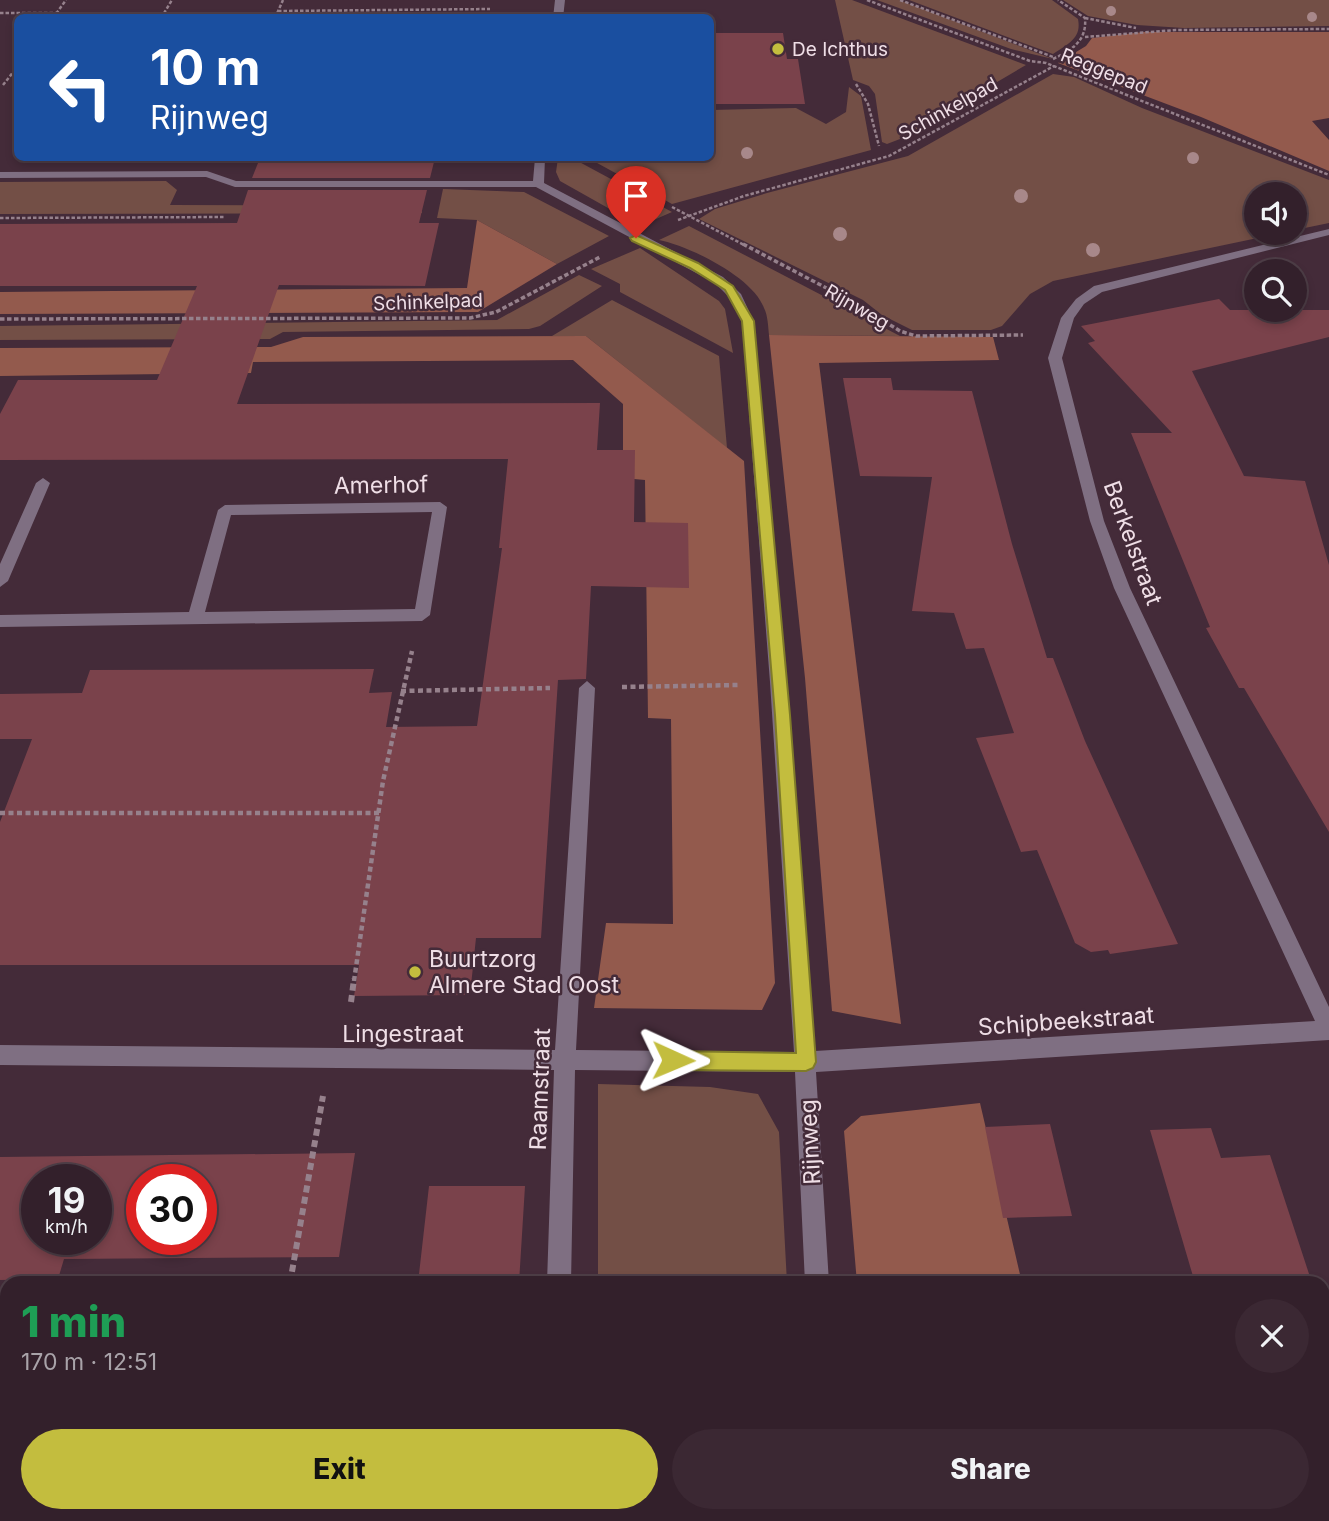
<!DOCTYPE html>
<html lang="en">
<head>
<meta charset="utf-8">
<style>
  body { margin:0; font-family:Inter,sans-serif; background:#3b2833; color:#f1f3f6; height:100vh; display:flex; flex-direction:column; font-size:26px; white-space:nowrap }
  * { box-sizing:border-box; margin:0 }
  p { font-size:23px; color:#a9a3a9 }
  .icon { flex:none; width:38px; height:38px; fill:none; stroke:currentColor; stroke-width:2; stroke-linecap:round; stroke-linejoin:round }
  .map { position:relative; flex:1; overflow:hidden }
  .details { position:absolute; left:0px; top:1276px; width:1330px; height:247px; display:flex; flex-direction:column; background:#33202b; border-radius:21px 21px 0 0; box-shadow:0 4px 10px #0003,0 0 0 2px #4e3e47 }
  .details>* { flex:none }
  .guide { position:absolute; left:14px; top:14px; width:700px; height:147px; border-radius:10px; box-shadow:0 4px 10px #0003,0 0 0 2px #4e3e47; background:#1a4fa0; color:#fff; overflow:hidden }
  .fabs { position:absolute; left:1244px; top:182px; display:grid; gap:14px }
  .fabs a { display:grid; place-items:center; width:63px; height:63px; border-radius:50%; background:#33202b; box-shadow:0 4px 10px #0003,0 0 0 2px #4e3e47; font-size:35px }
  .speed { position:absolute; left:21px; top:1164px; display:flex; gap:14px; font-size:35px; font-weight:700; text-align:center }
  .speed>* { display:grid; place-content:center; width:91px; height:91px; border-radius:50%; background:#33202b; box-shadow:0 4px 10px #0003,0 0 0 2px #4e3e47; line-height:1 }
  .speed small { font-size:18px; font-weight:400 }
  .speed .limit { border:10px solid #d22; background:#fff; color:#111 }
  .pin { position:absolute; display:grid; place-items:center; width:60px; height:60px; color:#fff; margin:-72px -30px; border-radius:50% 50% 50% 0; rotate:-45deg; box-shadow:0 0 7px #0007 }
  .pin .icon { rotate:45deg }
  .me { position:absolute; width:77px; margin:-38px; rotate:91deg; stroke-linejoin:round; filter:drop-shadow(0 0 5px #0008) }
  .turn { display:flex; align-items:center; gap:24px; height:147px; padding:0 21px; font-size:32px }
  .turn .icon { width:91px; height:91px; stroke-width:2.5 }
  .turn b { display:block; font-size:49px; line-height:60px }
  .round { display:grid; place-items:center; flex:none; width:74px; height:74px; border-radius:37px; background:#3b2833 }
  .summary { display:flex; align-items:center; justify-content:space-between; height:119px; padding:0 21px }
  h1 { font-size:42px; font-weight:800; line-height:52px; color:#1e9e55 }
  .primary-button { display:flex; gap:14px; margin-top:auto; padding:14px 21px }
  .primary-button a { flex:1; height:80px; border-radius:42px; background:#c3bd3e; color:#111; font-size:28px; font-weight:800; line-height:80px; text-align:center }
  .primary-button a+a { background:#3b2833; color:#f1f3f6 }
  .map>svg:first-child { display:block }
  .green { fill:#734f46 }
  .forest { fill:#935a4d }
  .building { fill:#7a424b; fill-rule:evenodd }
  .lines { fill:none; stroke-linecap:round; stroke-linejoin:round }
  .path-far3 { stroke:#96818c; stroke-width:2.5; stroke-dasharray:3.5 2; stroke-linecap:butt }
  .path-far2 { stroke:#96818c; stroke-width:3.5; stroke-dasharray:4.5 2.5; stroke-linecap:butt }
  .path-far1 { stroke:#96818c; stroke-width:4.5; stroke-dasharray:5 3.5; stroke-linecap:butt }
  .path { stroke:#96818c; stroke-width:6; stroke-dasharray:7 4.5; stroke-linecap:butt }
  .minor { fill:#7f6f82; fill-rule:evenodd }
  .tree { fill:#a8888a }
  .route { fill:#c3bd3e; stroke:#7f7b28; stroke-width:2 }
  .poi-dot { fill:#c3bd3e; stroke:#442b39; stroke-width:2.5 }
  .labels { text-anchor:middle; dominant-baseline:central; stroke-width:5; stroke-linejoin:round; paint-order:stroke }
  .far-poi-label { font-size:19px; fill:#efdee6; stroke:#442b39; text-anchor:start }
  .far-street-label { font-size:19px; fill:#efdee6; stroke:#442b39 }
  .street-label { font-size:23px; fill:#efdee6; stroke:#442b39 }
  .poi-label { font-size:23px; fill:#efdee6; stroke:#442b39; text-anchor:start }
</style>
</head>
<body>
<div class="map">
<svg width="1329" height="1521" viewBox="0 0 1329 1521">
  <rect width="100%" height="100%" fill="#442b39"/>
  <!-- green -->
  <path class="green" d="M835,0H852L1026,65L900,139L887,144L882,142L875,94L869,86L853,80Z
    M877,0H899L1053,59L1011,49Z
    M909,0H1052L1078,19C1082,39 1067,44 1053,54Z
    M1063,0H1329V26L1184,28L1137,25L1088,16Z
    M1053,74L1074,77L1142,108L1329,180V223L1295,230V194H1256V233H1281L1053,281L1030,294L1002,326L991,330H912L882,315L863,300L699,219L715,209L767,193L908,156Z
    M849,87L861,96L871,150L672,204L588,158H710L711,110L796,108L826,124L846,112Z
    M558,158H572L672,212L640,226L560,181L556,172Z
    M166,181L177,190L170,205L421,206L422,213L0,214V182Z
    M443,189L524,192L609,236L557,264L477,220L437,218Z
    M689,226L900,336L769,335C768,326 768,316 764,308C753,277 689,246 659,240Z
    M640,248L719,301L725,309L733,353L620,292V284L591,269Z
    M579,275L602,286L540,326L529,329L283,332L270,339L0,340V326L497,320Z
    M612,300L719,356L727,448L586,336H552Z
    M598,1084L710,1087L758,1094L779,1132L787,1283H598Z
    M698,1516H798V1521H698Z"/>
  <!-- forest -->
  <path class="forest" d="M1329,32V118L1312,121L1329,140V171L1201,117L1058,63L1086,46L1092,38L1144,32Z
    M477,220L557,264L478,312L0,314V292L467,288Z
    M769,335L993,337L999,360L819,363L901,1024L832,1011L805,678Z
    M586,336L744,461L775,983L762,1010L594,1008L606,923L673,924L671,719L648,718L645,480L623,478V404L573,360L253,362L251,373L0,376V348L271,347L303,337Z
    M980,1103L1022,1283H857L844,1131L861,1116Z
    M877,1516H1058L1059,1521H878Z"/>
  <!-- building -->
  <path class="building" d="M710,33H783L787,59H798L805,104H710Z
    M260,158H435L430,178H252Z
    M248,190H427L419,223H439L425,286L279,285L237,404L600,403L597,450H635L634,522L688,523L689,588L591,586L586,679L558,680L541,938H476L470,995L354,996L359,965H0V822L32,739H0V694L82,693L90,670L374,669L369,693L392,692L386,727L477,726L502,548H499L508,459L0,460V414L18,380H157L197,286H0V224L237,223Z
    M1219,299L1230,310H1329V337L1192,371L1244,476L1305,481L1329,565V832L1244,688H1239L1206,628L1210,627L1131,433H1172L1088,343L1095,341L1081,326Z
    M843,378H891L893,390L972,391L1012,544L1047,658H1053L1085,741L1178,944L1110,954L1108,950L1091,952L1075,943L1037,850L1021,852L976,738L1014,733L984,648L966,649L954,613L912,611L932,477L860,476Z
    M1050,1124L1072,1216L1003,1218L985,1127Z
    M1211,1128L1221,1158L1270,1155L1312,1283H1195L1150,1130Z
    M355,1153L339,1257L64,1259L58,1279L0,1280V1157ZM37,1180H96V1239H37ZM142,1180H201V1239H142Z
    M429,1186H525L519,1283H418Z"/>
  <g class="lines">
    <!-- path-far3 -->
    <path class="path-far3" d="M867,0L1030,61L1046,63L1329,175
      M900,0L1056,58
      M278,11L490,9
      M0,13H56
      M53,18L66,0
      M161,18L172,0
      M275,18L283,0
      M1085,18L1136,28
      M1085,37L1176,30L1329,29
      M1053,59C1072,50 1087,41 1085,18L1058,0
      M856,84L868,104L879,146
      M3,85L18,66
      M672,207L746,246
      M0,218L224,217
      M678,220L744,196L889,156L1054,66"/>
    <!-- path-far2 -->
    <path class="path-far2" d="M743,244L851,301L900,331L916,336L1023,335
      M0,319L470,318L496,312L600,257"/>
    <!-- path-far1 -->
    <path class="path-far1" d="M622,687L739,685
      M401,691L550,688
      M0,813H379
      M354,981L383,781L412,651"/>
    <!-- path -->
    <path class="path" d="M351,1002L354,979
      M290,1283L323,1096
      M323,1521L324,1516"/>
    <!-- minor -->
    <path class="minor" d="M555,0H565L563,18H553Z
      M535,158H545L544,183L723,277L741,294L754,322L786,682L815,1051L1315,1021L1114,588L1090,521L1048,358L1061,318L1076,299L1094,286L1329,229V235L1102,292L1084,304L1074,318L1062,358L1104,521L1130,588L1329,1007V1040L816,1072L829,1283H805L795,1072L575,1070L571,1283H547L554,1070L0,1065V1045L555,1050L579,688L587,681L595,688L576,1050L794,1052L770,682L742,322L731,299L715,283L536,187H235L206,177L0,178V172L207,171L236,181H533Z
      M43,478L50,483L8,581L0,587V564L36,483Z
      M440,502L447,507L430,615L422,621L0,627V615L189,612L218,510L225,505ZM432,512L415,609L205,612L231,515Z
      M814,1516H840V1521H814Z"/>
  </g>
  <!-- trees -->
  <g class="tree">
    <circle cx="1111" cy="11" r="5"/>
    <circle cx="1312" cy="17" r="5"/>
    <circle cx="747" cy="153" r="6"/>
    <circle cx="1193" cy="158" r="6"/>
    <circle cx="1021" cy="196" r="7"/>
    <circle cx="840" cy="234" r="7"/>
    <circle cx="1093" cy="250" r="7"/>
  </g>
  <!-- route -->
  <path class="route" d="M636,235L698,263L733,286L754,321L790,715L816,1062L813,1068L806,1071L673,1070L666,1067L663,1060L666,1054L673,1051L796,1053L775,715L742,321L725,290L690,268L632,241L630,238Z"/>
  <!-- markers -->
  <g class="poi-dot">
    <circle cx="778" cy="49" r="7"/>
    <circle cx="415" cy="972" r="7"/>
  </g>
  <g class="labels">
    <!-- far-poi labels -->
    <g class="far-poi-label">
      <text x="792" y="49">De Ichthus</text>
    </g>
    <!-- far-street labels -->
    <g class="far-street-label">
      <text transform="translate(1104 71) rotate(22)">Reggepad</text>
      <text transform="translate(948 109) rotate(-29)">Schinkelpad</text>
      <text transform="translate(428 302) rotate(-2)">Schinkelpad</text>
      <text transform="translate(857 307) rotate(30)">Rijnweg</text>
    </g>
    <!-- street labels -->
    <g class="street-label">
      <text transform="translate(381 485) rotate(-1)">Amerhof</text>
      <text transform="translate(1133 543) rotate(70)">Berkelstraat</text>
      <text transform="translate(1066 1021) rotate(-4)">Schipbeekstraat</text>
      <text x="403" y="1034">Lingestraat</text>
      <text transform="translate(540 1089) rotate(-88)">Raamstraat</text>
      <text transform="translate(810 1142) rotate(-93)">Rijnweg</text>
    </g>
    <!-- poi labels -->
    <g class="poi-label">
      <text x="429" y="959">Buurtzorg<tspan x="429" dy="26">Almere Stad Oost</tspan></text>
    </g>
  </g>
</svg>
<div class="fabs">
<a><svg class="icon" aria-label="sound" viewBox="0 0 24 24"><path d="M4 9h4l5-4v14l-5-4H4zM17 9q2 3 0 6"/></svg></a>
<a><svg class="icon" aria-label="search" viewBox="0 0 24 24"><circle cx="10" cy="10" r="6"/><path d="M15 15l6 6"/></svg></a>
</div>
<div class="speed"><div>19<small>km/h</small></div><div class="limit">30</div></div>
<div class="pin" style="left:636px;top:238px;background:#d93025"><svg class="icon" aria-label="arrive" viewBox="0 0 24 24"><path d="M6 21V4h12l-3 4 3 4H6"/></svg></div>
<svg class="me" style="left:673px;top:1060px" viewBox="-20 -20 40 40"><path d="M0-17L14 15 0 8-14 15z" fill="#c3bd3e" stroke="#fff" stroke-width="4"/></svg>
<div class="guide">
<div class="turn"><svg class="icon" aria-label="left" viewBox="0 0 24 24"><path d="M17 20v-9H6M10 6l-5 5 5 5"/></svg><div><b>10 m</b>Rijnweg</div></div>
</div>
<section class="details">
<div class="summary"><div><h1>1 min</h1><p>170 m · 12:51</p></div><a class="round"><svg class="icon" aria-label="close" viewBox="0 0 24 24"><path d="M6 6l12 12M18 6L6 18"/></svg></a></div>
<div class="primary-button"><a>Exit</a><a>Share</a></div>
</section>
</div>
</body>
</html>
